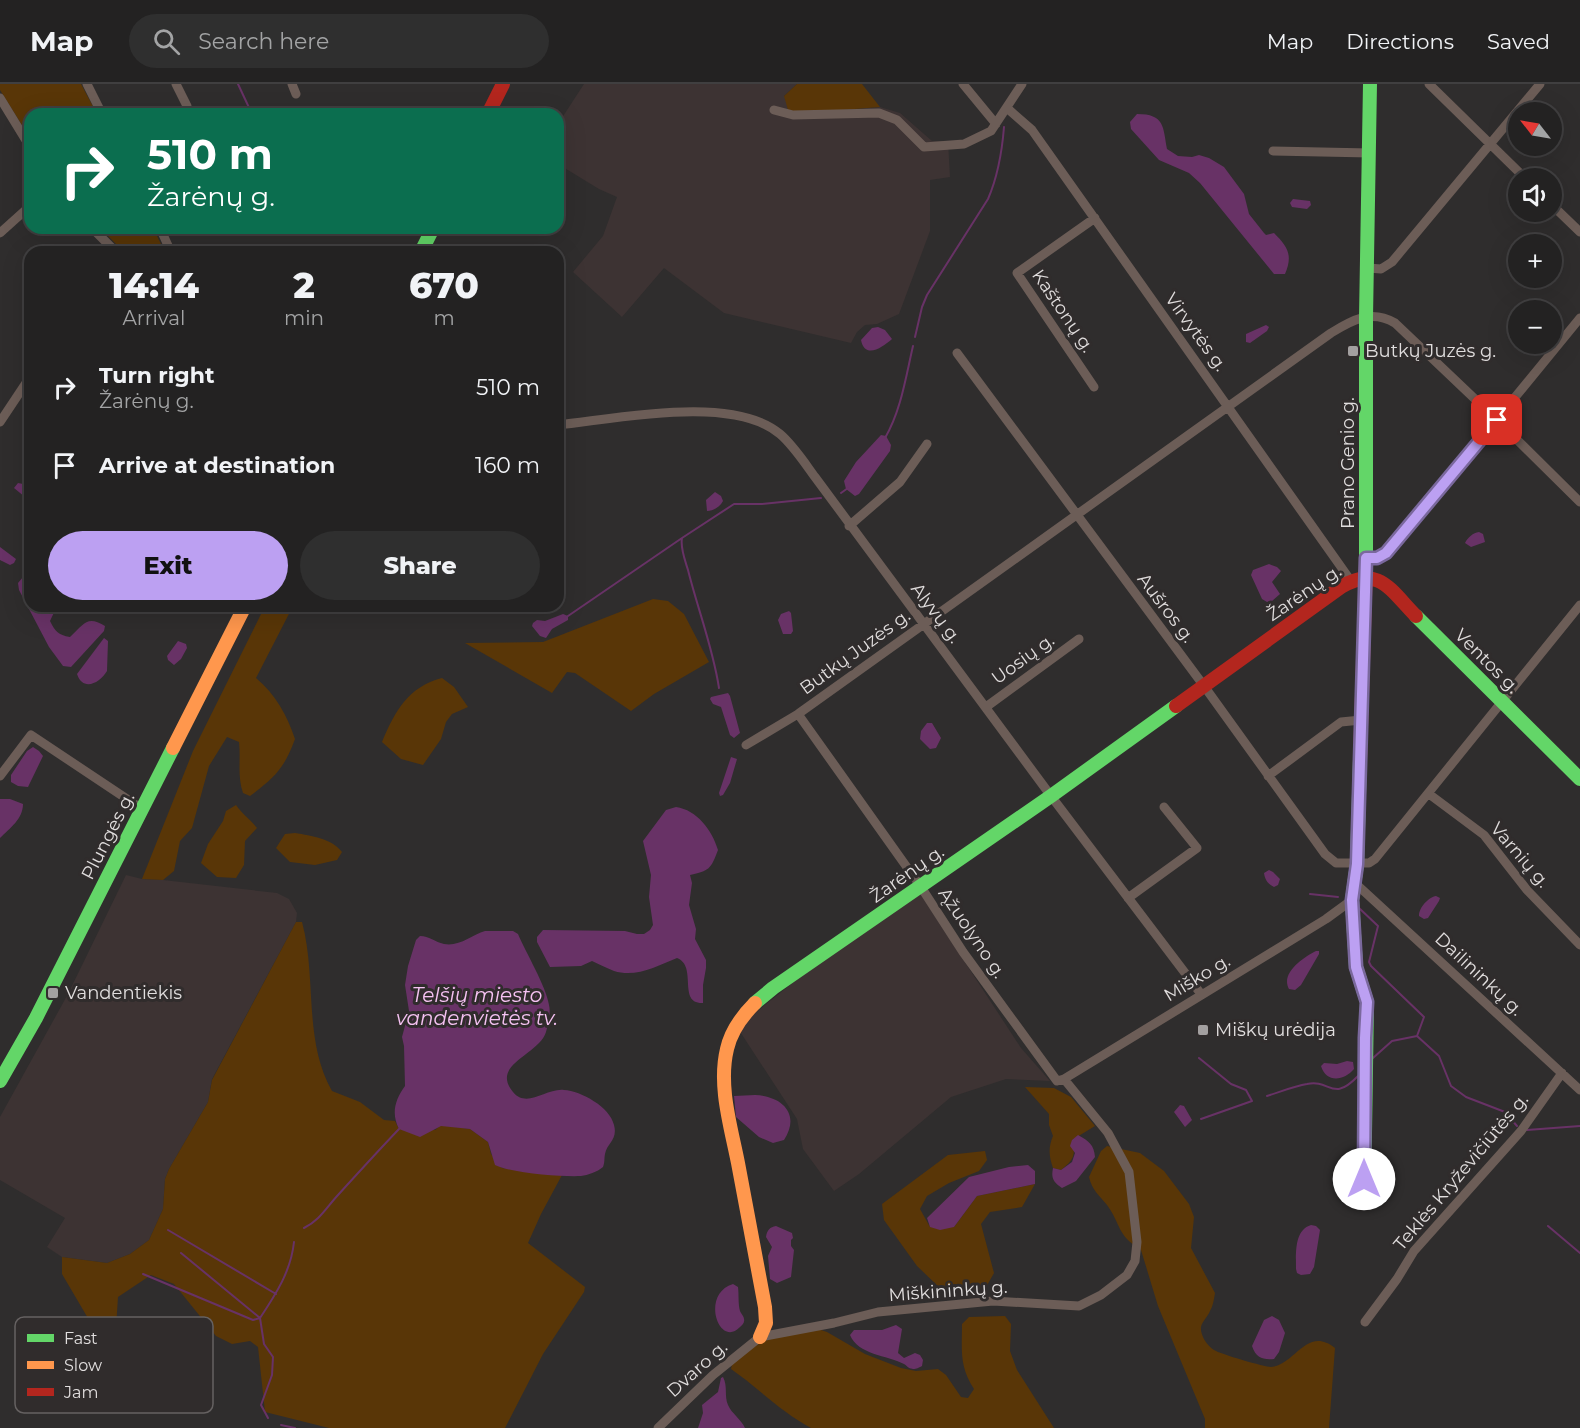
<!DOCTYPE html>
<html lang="en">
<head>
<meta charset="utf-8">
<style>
  body { margin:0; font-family:Montserrat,sans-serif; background:#2f2f2f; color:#f1f3f6; height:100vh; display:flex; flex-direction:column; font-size:22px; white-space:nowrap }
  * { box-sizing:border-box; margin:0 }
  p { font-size:20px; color:#a3a4a5 }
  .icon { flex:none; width:33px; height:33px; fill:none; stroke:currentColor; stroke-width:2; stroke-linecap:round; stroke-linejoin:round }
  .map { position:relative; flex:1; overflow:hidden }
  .drawer { position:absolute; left:24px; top:162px; width:540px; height:366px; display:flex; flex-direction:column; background:#232222; border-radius:18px; box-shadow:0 6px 24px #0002,0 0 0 2px #403f40 }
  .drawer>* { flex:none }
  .top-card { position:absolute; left:24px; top:24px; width:540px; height:126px; border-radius:18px; box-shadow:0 6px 24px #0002,0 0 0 2px #403f40; background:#0b6e4f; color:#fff; overflow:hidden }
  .needle { width:39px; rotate:301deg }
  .fabs { position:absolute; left:1508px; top:18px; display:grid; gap:12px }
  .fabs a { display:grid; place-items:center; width:54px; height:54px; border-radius:50%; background:#232222; box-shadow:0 6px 24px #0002,0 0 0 2px #403f40; font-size:30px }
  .pin { position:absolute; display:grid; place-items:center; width:51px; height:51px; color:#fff; margin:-26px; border-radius:12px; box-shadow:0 3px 9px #0006 }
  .me { position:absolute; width:66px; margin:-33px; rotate:0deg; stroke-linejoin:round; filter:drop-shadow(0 0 4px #0008) }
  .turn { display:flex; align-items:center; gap:21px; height:126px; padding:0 24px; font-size:27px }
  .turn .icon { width:78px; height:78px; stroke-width:2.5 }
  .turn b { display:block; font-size:42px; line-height:51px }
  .eta { display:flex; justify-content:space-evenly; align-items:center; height:102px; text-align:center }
  .eta b { font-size:36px; font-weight:800; line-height:42px }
  .cta { display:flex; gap:12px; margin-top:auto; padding:12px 24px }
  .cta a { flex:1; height:69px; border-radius:36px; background:#bca0f2; color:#111; font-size:24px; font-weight:800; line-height:69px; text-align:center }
  .cta a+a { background:#2f2f2f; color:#f1f3f6 }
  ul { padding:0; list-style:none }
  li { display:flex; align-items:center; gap:18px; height:78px; padding:0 24px }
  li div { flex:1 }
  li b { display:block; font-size:22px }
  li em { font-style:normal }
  header { display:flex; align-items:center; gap:36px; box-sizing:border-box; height:84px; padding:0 30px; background:#232222; border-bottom:2px solid #403f40 }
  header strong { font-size:28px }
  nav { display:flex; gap:33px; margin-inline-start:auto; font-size:21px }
  .search { width:420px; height:54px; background:#2f2f2f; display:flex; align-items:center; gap:15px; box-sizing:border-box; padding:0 21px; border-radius:33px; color:#a3a4a5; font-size:22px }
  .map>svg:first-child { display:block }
  .built { fill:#3d3333 }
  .green { fill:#593607 }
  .water { fill:#683266 }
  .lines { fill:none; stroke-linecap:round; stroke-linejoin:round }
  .stream { stroke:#683266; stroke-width:2 }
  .street { stroke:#6c5d57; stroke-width:9 }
  .fast { stroke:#63d668; stroke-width:14 }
  .slow { stroke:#ff974d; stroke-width:14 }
  .jam { stroke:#b3261e; stroke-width:14 }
  .route-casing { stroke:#7a689d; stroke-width:15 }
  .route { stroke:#bca0f2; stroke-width:10 }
  .poi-dot { fill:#a3a0a0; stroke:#302c2c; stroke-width:2 }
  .labels { text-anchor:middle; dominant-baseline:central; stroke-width:6; stroke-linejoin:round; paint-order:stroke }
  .street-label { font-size:18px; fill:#e1dede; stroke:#302c2c }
  .poi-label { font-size:18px; fill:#e1dede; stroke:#302c2c; text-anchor:start }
  .water-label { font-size:20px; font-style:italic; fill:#f6c2f3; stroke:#302c2c }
  .key { fill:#302c2c; stroke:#656161; stroke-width:1.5 }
  .key-label { font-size:16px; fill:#e1dede }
</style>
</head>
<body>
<header>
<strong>Map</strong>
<div class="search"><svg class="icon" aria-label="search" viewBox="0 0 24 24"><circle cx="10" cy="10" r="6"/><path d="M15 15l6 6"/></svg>Search here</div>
<nav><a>Map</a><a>Directions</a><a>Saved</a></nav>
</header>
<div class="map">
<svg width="1580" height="1344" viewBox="0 0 1580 1344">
  <rect width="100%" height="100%" fill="#2f2d2d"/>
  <!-- built -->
  <path class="built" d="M584,0H797L784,12L806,29L880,23L900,29L932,57H948L950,93L930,96V147L899,230L877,240L865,241L857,248L851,259L724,229L664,184L622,233L573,188L603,152L617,113L599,105L558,80V40Z
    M126,791L142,795L163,796L277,809L289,815L297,829L296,838L212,995L208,1018L169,1085L165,1095L163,1125L149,1156L130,1170L107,1179L62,1173L47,1163L65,1134L0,1096V1033L68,910Z
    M917,805L1021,964L1050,997L1006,995L951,1013L859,1090L834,1107L803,1065L797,1035L737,943L833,867Z"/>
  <!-- green -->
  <path class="green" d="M0,0H81L97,30H30V54L0,6Z
    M797,0H862L880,23L805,29L788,26L784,12Z
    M100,144H153L165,168H124Z
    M653,515L668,517L684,530L709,578L654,610L631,627L575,589L567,588L552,609L465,559L543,558Z
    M265,522H293L256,594C276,611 287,631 295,655C284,685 275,693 250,712L243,709C237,692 241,675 239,658L227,653L209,682L192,744L180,757L174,787L163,796L142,795L193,667Z
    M442,594L454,603L468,623L452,630L446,638L441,655L423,681L401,675L382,658C395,627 408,603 442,594Z
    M236,721C242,730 250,735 257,744L245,757L244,781L236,794L217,793L201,779L208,760L223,737L226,727Z
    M295,749C312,752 331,754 342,768L337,776L315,781L290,778L276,764L285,750Z
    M296,838H302C317,893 303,956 332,1007L360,1018L384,1036L395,1037L399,1045L435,1046L441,1041L470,1045L488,1058L491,1070L502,1084L562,1091L541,1130L528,1159L585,1203L584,1208L543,1270L505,1344H329L265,1328L258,1263L250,1257L232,1260L216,1252L174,1200L151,1191L118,1213L115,1259L99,1253L62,1190V1173L107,1179L130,1170L149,1156L163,1125L165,1095L169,1085L208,1018L212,996Z
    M1025,1003L1054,1004L1071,1013L1095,1042L1072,1056C1076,1071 1074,1076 1061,1086L1053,1084C1049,1072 1048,1064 1053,1052L1049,1041V1030Z
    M1107,1062L1140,1069L1164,1087L1189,1120L1194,1133L1191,1164L1215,1209C1214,1215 1213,1222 1210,1227C1208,1232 1202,1238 1201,1243C1200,1251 1207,1262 1214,1266C1220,1270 1265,1283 1271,1283C1295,1281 1307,1241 1335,1264L1329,1344H1205V1335L1158,1222L1141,1166C1116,1150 1122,1142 1107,1121C1099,1111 1092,1106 1089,1093L1101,1067Z
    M985,1067L987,1076L979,1087L949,1099L927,1112L920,1125L930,1143H954L977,1112L1035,1100L1022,1123L990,1128L981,1140L994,1189L985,1205L942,1206L917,1182L884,1136L882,1120L948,1071Z
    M1005,1232L1011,1240L1010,1267L1017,1286L1054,1344H811C787,1331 768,1314 746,1296C741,1292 736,1289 731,1285L732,1280L763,1256L815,1244L827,1248L865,1270L901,1284L916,1287L938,1285L946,1291L961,1313L968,1314L974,1305C959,1282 962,1266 962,1240L969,1233Z"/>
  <!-- water -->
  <path class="water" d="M1137,30C1165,30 1163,43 1167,65L1178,72L1192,73L1199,71L1209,74L1224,83L1244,110L1249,130L1264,149L1266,151L1274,149C1288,163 1293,171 1285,190H1274L1200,99L1189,89L1159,76L1131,45L1130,38Z
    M1293,115L1310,117L1311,121L1307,125L1292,123L1290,119Z
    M1266,241L1269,243L1267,247L1250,259L1246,258V250Z
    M878,243L885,246L892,255C883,263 865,276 861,256L872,244Z
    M881,351L886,352L891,361L890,367L859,410L855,412L846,405L844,397L856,378Z
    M30,397V411L25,413L14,404L18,399L23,400Z
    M715,408L721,412L723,417C720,423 713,427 707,427L706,416Z
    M1479,448L1483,450L1485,458L1471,463L1465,459C1468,453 1473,449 1479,448Z
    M0,463L16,475L14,479L10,481L0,476Z
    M1269,480L1277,483L1281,487L1272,498L1280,510L1272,517L1267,518L1262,515L1251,491L1253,486Z
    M23,493H30V522H57L50,537C55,547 58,551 70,553C84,540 87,531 105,542L104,547L71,583L63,582L49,563L19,506L18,499Z
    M789,527L791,529L793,547L791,550H783L778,536L781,530Z
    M563,530L568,532V536L552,545L546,554L540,552L532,542L533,539L537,536L545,537Z
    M104,554L108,557L107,587C100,599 83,608 77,590Z
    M178,557L186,560L187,564L181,575L174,581L168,576L167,572Z
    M728,609L730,612L740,649L734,654L730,651L721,623L713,620L710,615L711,613Z
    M927,639H932L941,654L936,664L930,665L920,655L921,647Z
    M33,663L39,667L43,672L28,703L18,702L11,698V691L27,667Z
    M731,673L737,675L730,699L723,711L720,712L719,709Z
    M0,715H10L23,720C23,735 10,744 0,754Z
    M676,723C697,726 712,746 718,766C711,785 709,787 690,791L692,799L689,821L696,845L695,855L706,876V884L703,901V919C677,920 698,882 677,874C657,882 636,894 614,887C606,884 599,880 592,877L581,882L550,883L537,858V853L543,846L625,847L637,850H644L650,846L653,841L649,813L651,791L643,757L666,726Z
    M1269,786L1273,788L1280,795L1278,801L1274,803C1268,800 1265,796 1264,789Z
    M1436,812L1440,814L1439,817L1428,834L1424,835L1419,832C1419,823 1429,813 1436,812Z
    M485,847H513L518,850C526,869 546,902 549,921C551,928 548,941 546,948C539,971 490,980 513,1008C527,1025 546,1004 564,1006C581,1007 610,1023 614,1041C618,1056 607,1059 605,1070C604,1075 605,1078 603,1083C597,1088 588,1091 581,1092C562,1093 511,1089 495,1081L488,1058L470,1045L441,1042L420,1053L399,1045C391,1029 395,1016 405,1002L404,962L402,953L409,927L405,901L408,882L416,856L420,852C429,852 435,858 444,860C459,863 472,851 485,847Z
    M1316,867H1319V870L1301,901L1295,906L1289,905C1280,889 1304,873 1316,867Z
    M1347,977L1353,978L1354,985C1344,997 1326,999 1321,982L1324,979L1337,980Z
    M755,1011C782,1012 801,1030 784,1056L773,1059L759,1053L736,1033L734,1012Z
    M1180,1021L1184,1022L1192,1036L1185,1043L1174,1028Z
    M1078,1051C1089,1057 1094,1061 1095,1073L1076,1097L1062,1104C1053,1098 1051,1094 1053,1084L1061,1086L1072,1078L1075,1069L1070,1062L1072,1056Z
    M1028,1081L1035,1087V1100L977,1112L954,1143L940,1146L930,1143L927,1134L969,1093L1009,1083Z
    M1311,1141L1316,1142L1320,1146L1314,1183L1310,1190L1301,1191L1297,1189L1296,1185C1296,1170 1294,1146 1311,1141Z
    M776,1142L792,1149L793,1154L791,1156V1162L794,1166L791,1193L777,1199L770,1195L768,1172L772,1163L766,1153C767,1146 770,1143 776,1142Z
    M733,1200L738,1203C739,1211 738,1220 740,1227C741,1230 744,1232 744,1235C745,1239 742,1241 740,1243C719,1265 700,1210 733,1200Z
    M1272,1232L1279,1236L1285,1249L1279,1268L1274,1275C1263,1276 1256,1274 1252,1262L1264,1236Z
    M896,1241L902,1245L898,1269L904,1274L915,1269L920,1271L923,1276L922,1282C918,1284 917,1285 913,1285C907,1284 909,1283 904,1280C887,1271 858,1271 850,1251L854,1246H882Z
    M723,1293C728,1302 724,1312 728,1321C732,1330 741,1335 745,1344H698L703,1329L702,1321L718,1308L721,1294Z"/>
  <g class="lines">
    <!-- stream -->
    <path class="stream" d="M238,0L252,30
      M915,253L922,223L927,211L988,115C998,92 1002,68 1004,43
      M885,354C901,327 906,292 913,262
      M841,409L848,404
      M568,532L682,454
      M719,604C713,564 698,526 688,486C685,476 680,464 682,454L734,420H762L821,414
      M1310,810L1338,813
      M1359,824L1378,842L1369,878L1371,882L1424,933L1417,952
      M1199,974L1231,1000L1246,1006L1252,1017L1201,1035
      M1373,974L1392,957L1417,952L1439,972L1451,1002L1466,1013L1505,1028L1517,1042
      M1267,1012C1280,1008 1294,1002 1307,1000C1331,995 1332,1019 1358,992
      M1527,1046L1580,1042
      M1548,1142L1580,1169
      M304,1144C320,1136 326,1124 338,1111C358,1089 378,1067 399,1045
      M168,1146L276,1210
      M181,1169L260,1234
      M143,1190L253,1236L260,1234
      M268,1334L261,1321L272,1291L273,1273L264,1260L260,1234C276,1210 291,1187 294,1158
      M281,1341L295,1344"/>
    <!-- street -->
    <path class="street" d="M87,0L102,30
      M176,0L187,22
      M292,0L296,10
      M963,0L996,40
      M1429,0L1525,94
      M0,14L30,63
      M1007,24L1032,46L1351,497
      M774,26L793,31L879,29L897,36L924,63L964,60L991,47L1022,0
      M1273,67L1370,69
      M1551,120L1580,148
      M92,144L116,168
      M160,144L171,168
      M0,149L30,122
      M1368,184L1381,185L1392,178L1540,0
      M957,269L1204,602L1325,770L1336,779H1369L1375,775L1580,521
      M1094,303L1017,189L1095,134
      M0,338L30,293
      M558,341C616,335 733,310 780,350C793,361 804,378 815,393L1051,712L1201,910
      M849,442L900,398L927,360
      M1366,474L1381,473L1394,461L1580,234
      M986,623L1079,555
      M798,630L921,803L963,868L1057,997L1064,995L1326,835L1352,816
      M746,661L798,630L1331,249C1352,236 1371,225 1395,239L1497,336L1580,418
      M0,692L31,651L142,725
      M1268,692L1341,638L1361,636
      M1429,710L1484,751L1527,806L1580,861
      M1355,799L1580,1006
      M1128,814L1197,764L1164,723
      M1365,1238L1397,1195L1414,1167L1521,1047L1562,989
      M658,1344L713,1291L760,1253L834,1239L878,1228L993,1217L1079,1222L1101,1211L1127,1191L1135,1177L1137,1158L1129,1088L1108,1049L1064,995"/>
    <!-- fast -->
    <path class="fast" d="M421,168L433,144
      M1366,481V233L1370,0
      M1416,532L1580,695
      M1360,675L1357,780L1352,816L1356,883L1367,918L1364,1116
      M755,919L773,904L1051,712L1176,622
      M0,997L36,934L173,664"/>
    <!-- slow -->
    <path class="slow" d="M173,664L245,522
      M755,919C742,932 731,947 727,965C718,1002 731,1043 738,1079C747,1127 756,1175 765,1223L766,1239L760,1253"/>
    <!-- jam -->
    <path class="jam" d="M488,30L503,0
      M1176,622L1341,503C1379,480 1391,507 1416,532
      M1360,675L1366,481"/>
  </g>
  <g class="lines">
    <!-- route casing -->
    <g class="route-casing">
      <path id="route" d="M1364,1095L1365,954L1367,918L1356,883L1352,816L1357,780L1366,474H1377L1386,469L1497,336"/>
    </g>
    <!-- route -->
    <use href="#route" class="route"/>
  </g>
  <!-- markers -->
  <g class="poi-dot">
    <rect x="1347" y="261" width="12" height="12" rx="3"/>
    <rect x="47" y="903" width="12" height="12" rx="3"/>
    <rect x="1197" y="940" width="12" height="12" rx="3"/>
  </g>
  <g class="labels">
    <!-- street labels -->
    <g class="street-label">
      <text transform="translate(1063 227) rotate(56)">Kaštonų g.</text>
      <text transform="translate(1196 248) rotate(54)">Virvytės g.</text>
      <text transform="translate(1348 379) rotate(-90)">Prano Genio g.</text>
      <text transform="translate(1304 509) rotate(-34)">Žarėnų g.</text>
      <text transform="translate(1166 524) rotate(53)">Aušros g.</text>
      <text transform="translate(936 529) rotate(53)">Alyvų g.</text>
      <text transform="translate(855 568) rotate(-36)">Butkų Juzės g.</text>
      <text transform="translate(1023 575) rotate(-36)">Uosių g.</text>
      <text transform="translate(1487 577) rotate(45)">Ventos g.</text>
      <text transform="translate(108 752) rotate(-63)">Plungės g.</text>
      <text transform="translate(1520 771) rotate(49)">Varnių g.</text>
      <text transform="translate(907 790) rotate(-35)">Žarėnų g.</text>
      <text transform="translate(972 849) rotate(56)">Ąžuolyno g.</text>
      <text transform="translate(1479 890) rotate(43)">Dailininkų g.</text>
      <text transform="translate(1197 894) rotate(-31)">Miško g.</text>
      <text transform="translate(1461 1088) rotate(-50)">Teklės Kryževičiūtės g.</text>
      <text transform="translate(948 1207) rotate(-4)">Miškininkų g.</text>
      <text transform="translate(697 1285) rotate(-42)">Dvaro g.</text>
    </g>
    <!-- poi labels -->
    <g class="poi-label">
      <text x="1365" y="267">Butkų Juzės g.</text>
      <text x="65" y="909">Vandentiekis</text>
      <text x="1215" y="946">Miškų urėdija</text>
    </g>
    <!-- water labels -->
    <g class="water-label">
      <text x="477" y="911">Telšių miesto<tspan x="477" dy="23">vandenvietės tv.</tspan></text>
    </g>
  </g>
  <!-- legend -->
  <rect x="15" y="1233" width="198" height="96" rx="9" class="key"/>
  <rect x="27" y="1250" width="27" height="8" fill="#63d668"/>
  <rect x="27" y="1277" width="27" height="8" fill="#ff974d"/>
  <rect x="27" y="1304" width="27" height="8" fill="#b3261e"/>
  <g class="key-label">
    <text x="64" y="1260">Fast</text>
    <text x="64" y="1287">Slow</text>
    <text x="64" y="1314">Jam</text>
  </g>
</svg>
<div class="fabs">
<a><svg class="needle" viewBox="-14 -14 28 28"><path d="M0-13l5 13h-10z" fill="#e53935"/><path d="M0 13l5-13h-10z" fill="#a3a4a5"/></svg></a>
<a><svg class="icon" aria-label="sound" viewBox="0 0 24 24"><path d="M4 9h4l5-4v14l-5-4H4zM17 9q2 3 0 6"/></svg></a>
<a>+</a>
<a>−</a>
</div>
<div class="pin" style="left:1497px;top:336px;background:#d93025"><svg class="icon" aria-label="arrive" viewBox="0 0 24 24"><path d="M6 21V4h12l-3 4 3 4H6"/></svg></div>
<svg class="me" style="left:1364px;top:1095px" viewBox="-20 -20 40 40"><circle r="19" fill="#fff"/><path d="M0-13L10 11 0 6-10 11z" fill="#bca0f2"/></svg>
<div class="top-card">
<div class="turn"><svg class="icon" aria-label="right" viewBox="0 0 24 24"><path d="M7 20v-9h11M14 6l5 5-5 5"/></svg><div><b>510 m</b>Žarėnų g.</div></div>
</div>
<section class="drawer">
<div class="eta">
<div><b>14:14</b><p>Arrival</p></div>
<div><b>2</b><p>min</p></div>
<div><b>670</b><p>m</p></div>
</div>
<ul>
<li><svg class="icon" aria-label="right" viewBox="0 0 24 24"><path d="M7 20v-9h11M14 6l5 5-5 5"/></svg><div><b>Turn right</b><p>Žarėnų g.</p></div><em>510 m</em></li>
<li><svg class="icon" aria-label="arrive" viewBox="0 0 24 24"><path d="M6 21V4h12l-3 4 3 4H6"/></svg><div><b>Arrive at destination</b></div><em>160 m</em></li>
</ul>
<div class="cta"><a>Exit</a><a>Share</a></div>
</section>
</div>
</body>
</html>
